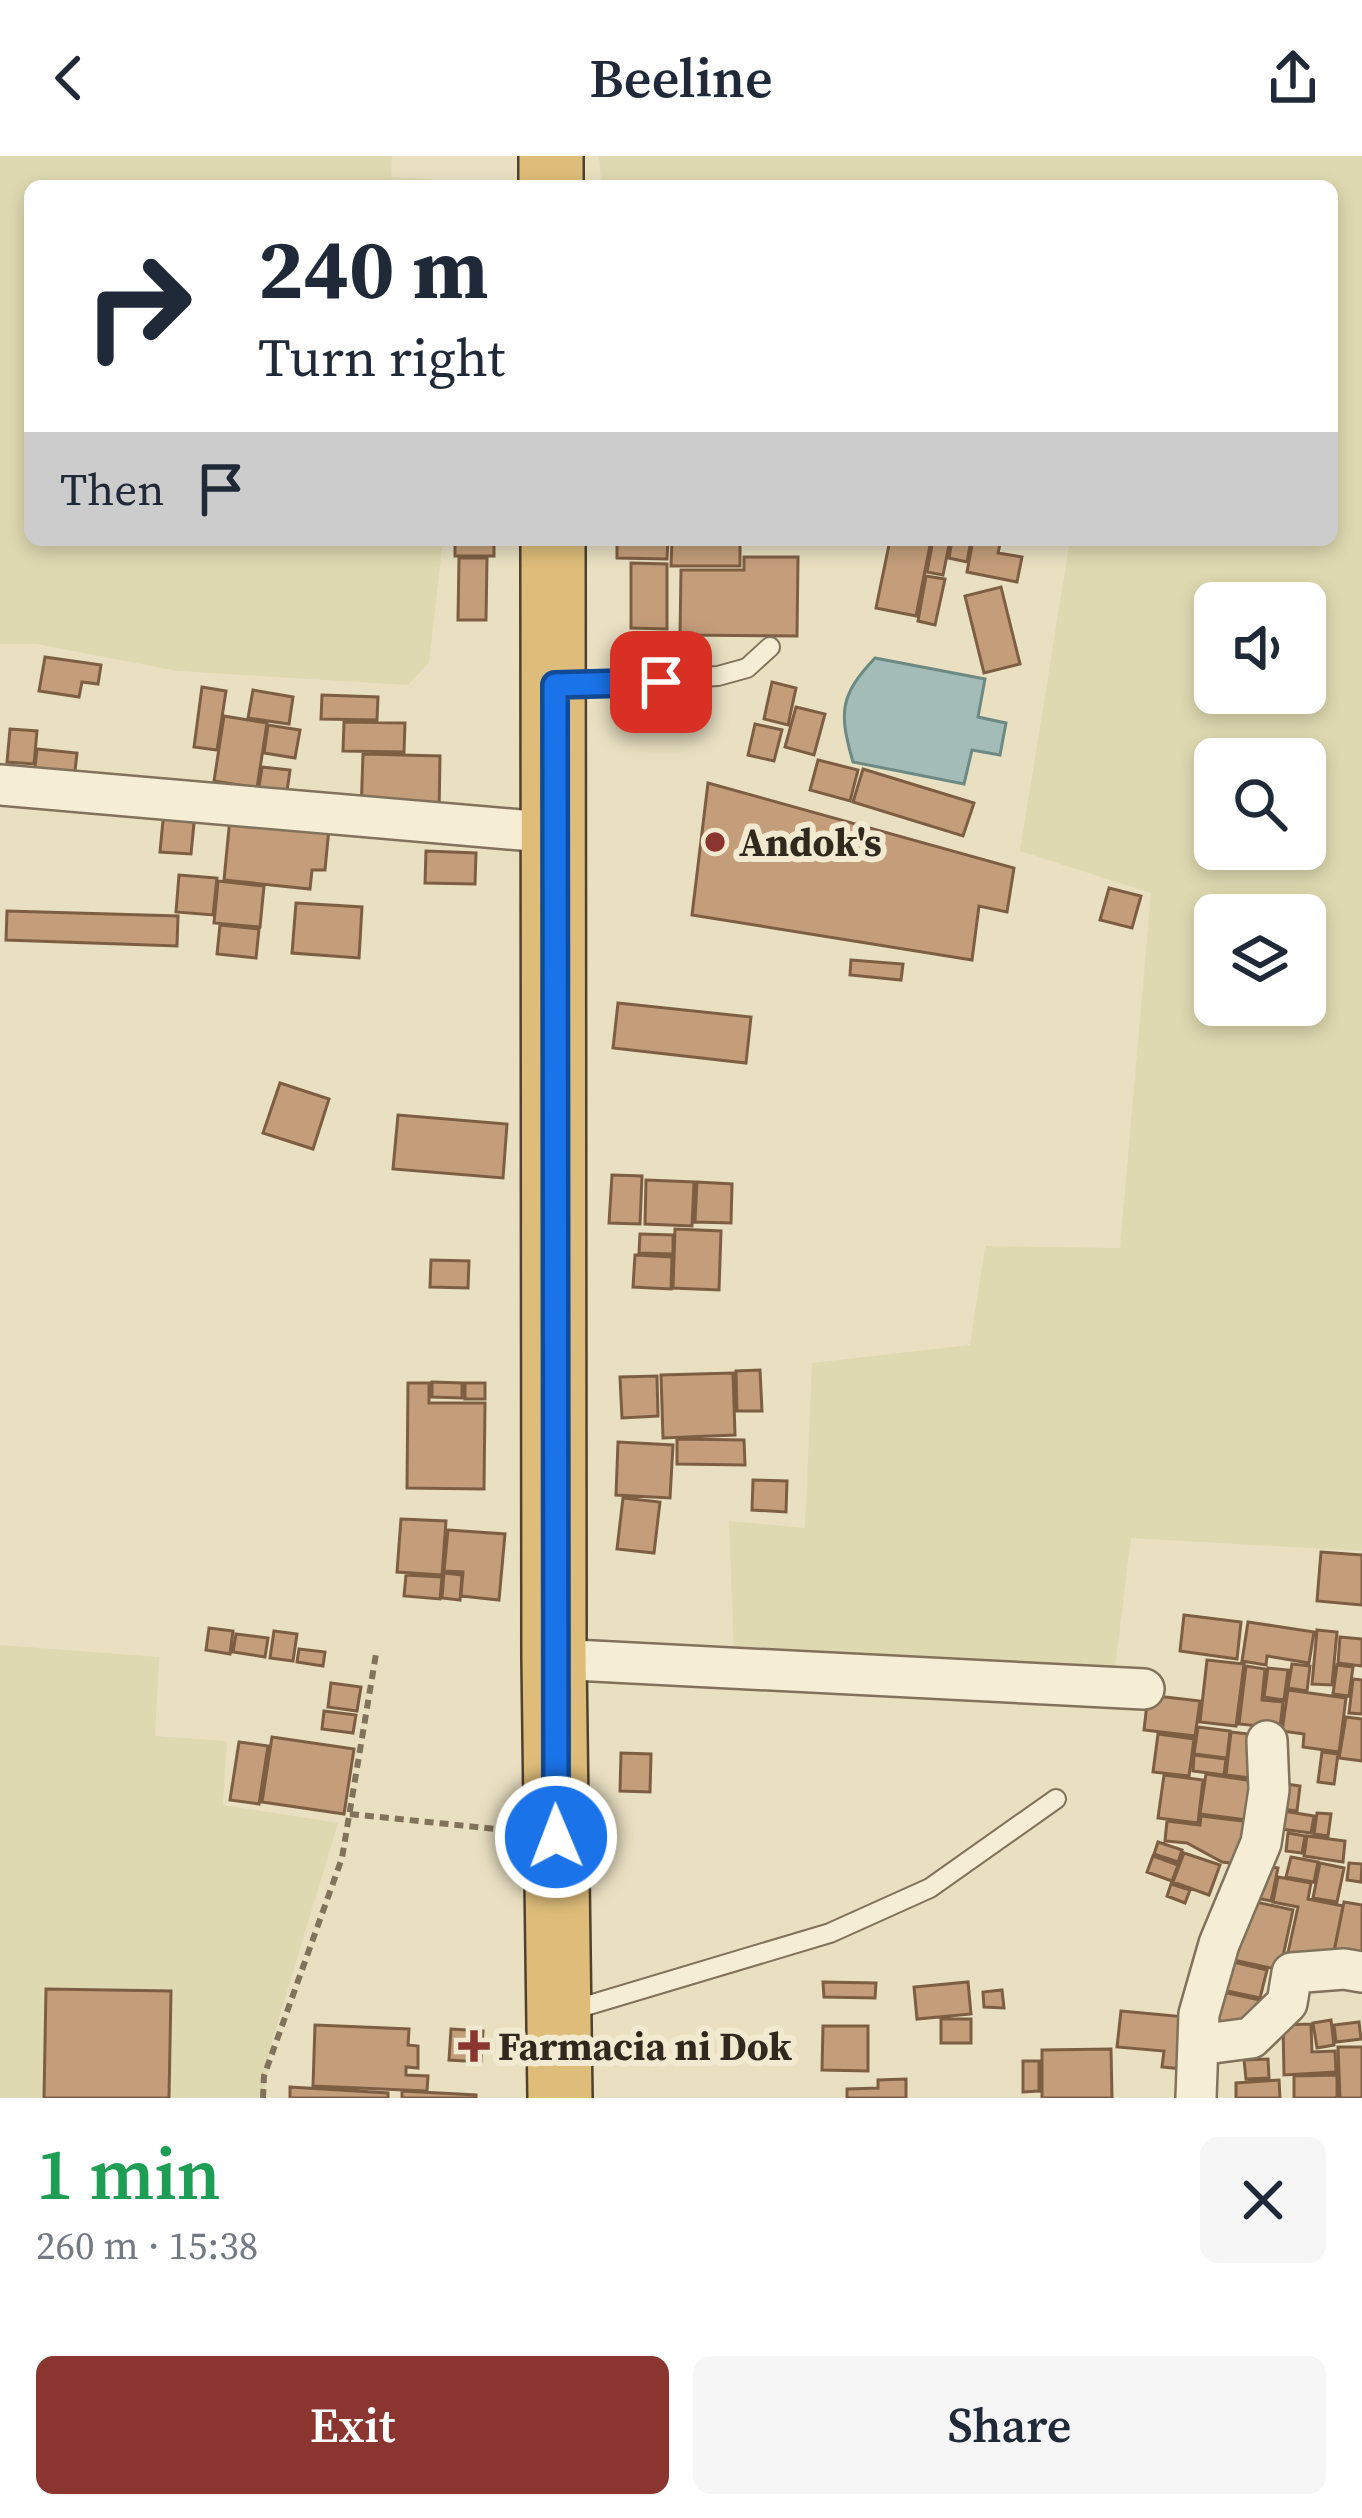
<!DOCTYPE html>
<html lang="en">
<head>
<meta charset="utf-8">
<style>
  body { margin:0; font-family:"Source Serif 4",serif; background:#f6f6f7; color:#1f2937; height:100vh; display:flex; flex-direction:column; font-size:45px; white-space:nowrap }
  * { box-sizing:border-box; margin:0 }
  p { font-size:39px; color:#747a83 }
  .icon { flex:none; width:66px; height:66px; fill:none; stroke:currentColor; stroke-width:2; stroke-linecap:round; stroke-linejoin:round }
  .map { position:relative; height:1942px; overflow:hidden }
  .drawer { display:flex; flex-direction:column; background:#fff; flex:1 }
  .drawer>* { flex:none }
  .top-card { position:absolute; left:24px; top:24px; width:1314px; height:366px; border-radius:18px; box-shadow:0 6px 18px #0003; background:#fff; color:#1f2937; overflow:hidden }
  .buttons { position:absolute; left:1194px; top:426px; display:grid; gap:24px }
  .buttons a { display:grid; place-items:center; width:132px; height:132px; border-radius:18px; background:#fff; box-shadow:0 6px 18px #0003; font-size:60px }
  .pin { position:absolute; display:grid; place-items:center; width:102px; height:102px; color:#fff; margin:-51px; border-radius:24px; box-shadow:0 6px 18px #0006 }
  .me { position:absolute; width:132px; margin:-66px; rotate:359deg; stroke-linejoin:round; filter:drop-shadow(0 0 9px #0008) }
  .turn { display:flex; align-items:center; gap:42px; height:252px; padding:0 36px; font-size:54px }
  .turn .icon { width:156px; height:156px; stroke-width:2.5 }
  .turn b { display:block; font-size:84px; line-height:102px }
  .then { display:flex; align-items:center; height:114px; padding:0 36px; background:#0003; gap:24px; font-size:45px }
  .round { display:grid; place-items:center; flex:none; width:126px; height:126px; border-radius:18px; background:#f6f6f7 }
  .headline { display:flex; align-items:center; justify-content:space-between; height:204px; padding:0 36px }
  h1 { font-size:72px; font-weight:600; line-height:90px; color:#1e9e55 }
  .button { display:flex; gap:24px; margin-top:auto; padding:24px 36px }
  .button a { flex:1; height:138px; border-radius:18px; background:#8b3530; color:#fff; font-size:48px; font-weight:600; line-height:138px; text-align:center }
  .button a+a { background:#f6f6f7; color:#1f2937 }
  header { display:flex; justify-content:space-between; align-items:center; height:156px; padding:0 36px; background:#fff; font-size:54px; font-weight:600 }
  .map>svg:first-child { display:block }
  .farmland { fill:#ded9b0; fill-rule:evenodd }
  .water { fill:#a4bcb7; stroke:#6c8984; stroke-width:3 }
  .building { fill:#c49e7b; stroke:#7e5e43; stroke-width:3 }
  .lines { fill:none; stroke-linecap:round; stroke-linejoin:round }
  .service-casing { stroke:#81725b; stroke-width:22 }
  .minor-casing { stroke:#81725b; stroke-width:44 }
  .trunk-casing { stroke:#4f402f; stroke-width:68 }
  .path { stroke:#81725b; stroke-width:6; stroke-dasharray:9 6; stroke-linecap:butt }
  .service { stroke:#f5edd4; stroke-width:18 }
  .minor { stroke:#f5edd4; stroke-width:39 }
  .trunk { stroke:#debd7a; stroke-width:63 }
  .route-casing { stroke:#114b97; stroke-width:30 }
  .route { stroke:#1a73e8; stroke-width:21 }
  .poi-dot { fill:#8b3530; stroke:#f2ead0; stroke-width:4.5 }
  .labels { text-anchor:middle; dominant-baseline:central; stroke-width:12; stroke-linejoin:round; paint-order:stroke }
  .poi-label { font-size:39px; font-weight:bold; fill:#32291e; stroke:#f2ead0; text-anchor:start }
</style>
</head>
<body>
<header><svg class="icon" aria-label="back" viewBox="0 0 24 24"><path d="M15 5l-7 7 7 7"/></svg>Beeline<svg class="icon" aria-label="share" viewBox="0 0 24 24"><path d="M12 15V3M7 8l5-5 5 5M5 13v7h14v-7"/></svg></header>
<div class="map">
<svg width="1362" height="1942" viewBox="0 0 1362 1942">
  <rect width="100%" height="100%" fill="#e9e0c2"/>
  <!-- farmland -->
  <path class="farmland" d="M0,0H392L391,21L502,28L30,30V384H443L429,507L408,529L178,515L36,488H0Z
    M599,0H1362V1395L1131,1382L1111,1545L735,1522L729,1365L805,1372L812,1207L970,1189L985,1090L1120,1092L1151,737L1020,695L1070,384H1332V30H627L601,27ZM1215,447H1305V537H1215ZM1215,603H1305V693H1215ZM1215,759H1305V849H1215Z
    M0,1489L159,1501L155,1580L227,1585L223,1649L338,1667L272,1886L263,1942H0Z"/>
  <!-- water -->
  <path class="water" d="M875,502L985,523L978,561L1006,567L1000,599L972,594L964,628L853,606C839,557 839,540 875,502Z"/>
  <!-- building -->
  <path class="building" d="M455,384H494V400H455Z
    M617,384H668L667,403L617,402Z
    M672,384H740V410H671Z
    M890,384H931L916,460L876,452Z
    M933,384H950L943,419L927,416Z
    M952,384H971L967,406L949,402Z
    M973,384H1001L998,397L1022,401L1017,426L967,416Z
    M744,401H798L797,480L680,479L681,414H744Z
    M459,402H487L486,464H458Z
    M631,407L667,408V473L631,472Z
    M926,420L945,423L935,469L918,465Z
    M1001,431L1020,508L984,517L965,440Z
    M45,501L101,509L98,528L82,526L79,541L39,535Z
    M772,526L796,532L788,569L764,563Z
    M202,531L226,535L217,594L194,591Z
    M253,534L293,541L289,568L248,562Z
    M322,539L378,541L377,564L321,563Z
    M796,551L825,558L814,599L785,591Z
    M224,560L267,567L257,632L214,625Z
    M344,566L405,567L404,596L343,595Z
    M755,568L782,574L774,605L748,599Z
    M268,569L300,574L295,602L264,597Z
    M10,573L37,575L34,608L7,606Z
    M37,593L77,597L73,633L33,629Z
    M363,598L440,600L439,659L361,657Z
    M818,604L858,614L850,645L810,634Z
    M262,611L290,614L286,642L258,638Z
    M863,613L974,647L963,680L853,646Z
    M708,627L1014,712L1007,756L979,750L972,804L692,759Z
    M164,654L195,657L191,698L160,696Z
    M230,662L329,672L325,714H312L310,733L224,724Z
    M426,695L476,697L475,728L425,727Z
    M179,719L217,722L213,759L176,756Z
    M218,725L264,730L260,771L214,767Z
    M1109,732L1141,740L1132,772L1100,764Z
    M296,747L362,751L359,802L292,797Z
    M7,755L178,760L177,790L6,784Z
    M220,769L259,773L256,802L217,798Z
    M851,804L903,808L901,824L850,819Z
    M618,847L751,861L746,907L613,892Z
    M280,927L329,943L313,993L263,977Z
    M398,959L507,968L503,1022L393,1013Z
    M612,1019L642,1020L640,1068L609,1067Z
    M646,1024L694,1026L692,1070L645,1068Z
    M697,1026L732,1028L731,1067L695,1066Z
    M675,1073L721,1075L719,1134L673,1132Z
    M640,1078L673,1079V1098L639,1097Z
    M635,1099L672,1101L671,1133L633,1131Z
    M431,1104L469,1105L468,1132L430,1131Z
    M760,1214L762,1255H737L736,1215Z
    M733,1217L735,1279L663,1282L661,1219Z
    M657,1220L658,1260L622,1262L620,1221Z
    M432,1226L462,1227V1242L432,1241Z
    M408,1227H429V1247H485L484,1333L407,1332Z
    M465,1227H485V1243H465Z
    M677,1283L744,1284L745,1309L677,1308Z
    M618,1286L673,1289L670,1342L616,1339Z
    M753,1324L787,1325L786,1356L752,1354Z
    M623,1342L660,1346L654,1397L617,1393Z
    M401,1363L446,1365L442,1419L397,1416Z
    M448,1374L505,1378L499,1444L461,1440L463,1416L444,1415Z
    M1321,1396L1362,1399V1449L1317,1445Z
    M444,1417L462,1419L460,1444L442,1442Z
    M406,1419L442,1421L440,1443L404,1440Z
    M1184,1459L1241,1466L1237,1503L1180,1495Z
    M1248,1466L1314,1476L1309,1507L1267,1500L1266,1509L1242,1505Z
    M209,1472L233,1475L230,1498L206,1494Z
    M1317,1474L1337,1476L1332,1529L1312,1528Z
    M274,1475L297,1478L293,1505L270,1502Z
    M236,1478L268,1482L265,1501L233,1496Z
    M1340,1481L1362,1483V1510L1338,1507Z
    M299,1493L325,1496L323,1510L297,1506Z
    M1207,1504L1244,1508L1236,1570L1200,1566Z
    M1292,1508L1310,1510L1307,1535L1288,1532Z
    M1337,1509L1353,1511L1349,1540L1333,1538Z
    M1246,1510L1265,1513L1262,1544L1283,1546L1280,1572L1239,1568Z
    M1268,1512L1288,1514L1284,1544L1264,1541Z
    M1353,1523L1362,1524V1558L1349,1557Z
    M331,1527L361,1531L357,1555L328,1551Z
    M1288,1534L1346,1542L1339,1596L1303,1591L1304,1578L1282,1575Z
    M1148,1539L1200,1545L1195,1580L1144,1574Z
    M324,1555L356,1559L353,1577L322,1573Z
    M1346,1561L1362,1563V1605L1339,1602Z
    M1198,1571L1230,1575L1227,1602L1194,1598Z
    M1231,1576L1257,1579L1251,1622L1226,1619Z
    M1158,1578L1194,1583L1189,1620L1153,1616Z
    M272,1581L354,1593L344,1658L262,1646Z
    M239,1586L268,1590L259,1648L230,1644Z
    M1322,1596L1338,1598L1334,1628L1318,1626Z
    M621,1597L651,1598L650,1636L620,1635Z
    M1194,1599L1226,1603L1224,1619L1193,1615Z
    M1206,1618L1260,1626L1255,1665L1200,1658Z
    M1164,1619L1203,1624L1198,1667L1158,1662Z
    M1272,1626L1300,1630L1297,1655L1269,1651Z
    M1283,1655L1314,1660L1311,1677L1281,1673Z
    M1317,1657L1331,1658L1328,1680L1314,1678Z
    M1201,1660L1251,1666L1246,1709L1222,1706L1187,1687L1165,1685L1167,1665L1200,1669Z
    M1288,1677L1305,1680L1302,1697L1286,1695Z
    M1307,1680L1345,1685L1343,1706L1304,1700Z
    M1158,1686L1182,1694L1178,1706L1154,1698Z
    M1184,1697L1220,1709L1209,1739L1173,1726Z
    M1153,1700L1178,1709L1172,1725L1147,1716Z
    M1291,1701L1318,1706L1314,1726L1286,1721Z
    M1320,1707L1344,1712L1337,1746L1313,1742Z
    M1349,1707L1362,1708L1361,1726L1347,1724Z
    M1254,1708L1278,1712L1271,1745L1247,1740Z
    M1278,1721L1311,1727L1308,1743L1343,1750L1331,1810L1287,1801L1298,1751L1273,1746Z
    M1171,1728L1190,1734L1185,1747L1167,1740Z
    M1242,1743L1293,1754L1280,1814L1229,1803Z
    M1344,1746L1362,1749V1811L1332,1806Z
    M1225,1804L1267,1814L1260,1842L1218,1833Z
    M823,1826L876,1827L875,1842L824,1841Z
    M968,1826L971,1858L917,1863L914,1831Z
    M46,1833L171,1835L169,1942H44Z
    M1002,1834L1004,1852L984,1851L983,1836Z
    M1218,1835L1260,1844L1252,1877L1211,1868Z
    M1121,1855L1197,1862L1192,1914L1162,1911L1164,1895L1117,1891Z
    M941,1863H971V1887H941Z
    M1331,1864L1334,1889L1317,1892L1313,1867Z
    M1359,1866L1361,1883L1336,1886L1334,1869Z
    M1311,1868L1312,1896L1335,1895L1336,1916L1284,1919L1283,1869Z
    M315,1869L409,1873L408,1889L418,1890V1912L406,1911V1919L428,1920L427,1935L313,1930Z
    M823,1870H868V1915L822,1914Z
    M451,1873L483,1875L481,1906L449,1904Z
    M1338,1891H1362V1942H1340Z
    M1111,1893L1112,1942H1042V1894Z
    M1268,1903L1269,1922L1246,1923L1244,1904Z
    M1023,1905H1039V1935L1023,1936Z
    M1337,1919V1942H1294V1920Z
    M906,1923V1942H847V1933L878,1932V1924Z
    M1279,1924L1280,1942H1236V1927Z
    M290,1931L388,1937V1942H290Z
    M402,1935L476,1939V1942H402Z"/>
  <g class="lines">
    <!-- service casing -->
    <g class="service-casing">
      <path id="service" d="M563,529L718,520L747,512L770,491
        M569,1855L830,1777L930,1732L1056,1643"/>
    </g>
    <!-- minor casing -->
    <g class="minor-casing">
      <path id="minor" d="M0,629L555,677
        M554,1503L1144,1533
        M1198,1889L1251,1882L1287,1847L1292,1817L1344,1813L1362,1816
        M1196,1942L1199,1858L1219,1788L1261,1687L1269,1634L1267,1585"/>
    </g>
    <!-- trunk casing -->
    <g class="trunk-casing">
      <path id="trunk" d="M551,0V30
        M553,384L554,1503L560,1942"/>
    </g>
    <!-- path -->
    <path class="path" d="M350,1658L506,1674
      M263,1942L264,1920L342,1702L376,1498"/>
    <!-- service -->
    <use href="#service" class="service"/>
    <!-- minor -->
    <use href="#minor" class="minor"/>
    <!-- trunk -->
    <use href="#trunk" class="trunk"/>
  </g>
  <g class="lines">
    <!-- route casing -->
    <g class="route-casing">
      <path id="route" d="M556,1681L555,529L661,526"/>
    </g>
    <!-- route -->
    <use href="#route" class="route"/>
  </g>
  <!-- markers -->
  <g class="poi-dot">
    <circle cx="715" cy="686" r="12"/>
    <path d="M468 1872h12v12h12v12h-12v12h-12v-12h-12v-12h12z"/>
  </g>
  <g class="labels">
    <!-- poi labels -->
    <g class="poi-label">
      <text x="739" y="686">Andok's</text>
      <text x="498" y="1890">Farmacia ni Dok</text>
    </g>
  </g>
</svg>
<div class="buttons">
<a><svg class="icon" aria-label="sound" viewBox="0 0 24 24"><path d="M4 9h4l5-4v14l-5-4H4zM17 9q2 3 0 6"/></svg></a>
<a><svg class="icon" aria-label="search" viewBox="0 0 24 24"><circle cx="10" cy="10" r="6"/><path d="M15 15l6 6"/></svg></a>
<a><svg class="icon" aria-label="layers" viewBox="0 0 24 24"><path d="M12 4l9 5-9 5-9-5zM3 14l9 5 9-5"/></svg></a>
</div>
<div class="pin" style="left:661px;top:526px;background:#d93025"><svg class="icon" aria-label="arrive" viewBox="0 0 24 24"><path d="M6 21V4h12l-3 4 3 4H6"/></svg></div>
<svg class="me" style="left:556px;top:1681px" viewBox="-20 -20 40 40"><circle r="17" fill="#1a73e8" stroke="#fff" stroke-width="3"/><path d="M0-11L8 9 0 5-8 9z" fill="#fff"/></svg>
<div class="top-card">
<div class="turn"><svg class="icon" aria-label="right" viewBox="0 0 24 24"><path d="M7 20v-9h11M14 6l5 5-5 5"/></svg><div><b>240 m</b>Turn right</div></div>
<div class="then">Then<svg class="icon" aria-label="arrive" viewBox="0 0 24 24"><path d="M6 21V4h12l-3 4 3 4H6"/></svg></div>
</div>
</div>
<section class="drawer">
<div class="headline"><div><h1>1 min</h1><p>260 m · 15:38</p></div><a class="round"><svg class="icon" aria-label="close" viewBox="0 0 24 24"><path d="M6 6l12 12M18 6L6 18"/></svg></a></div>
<div class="button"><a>Exit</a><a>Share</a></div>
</section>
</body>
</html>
